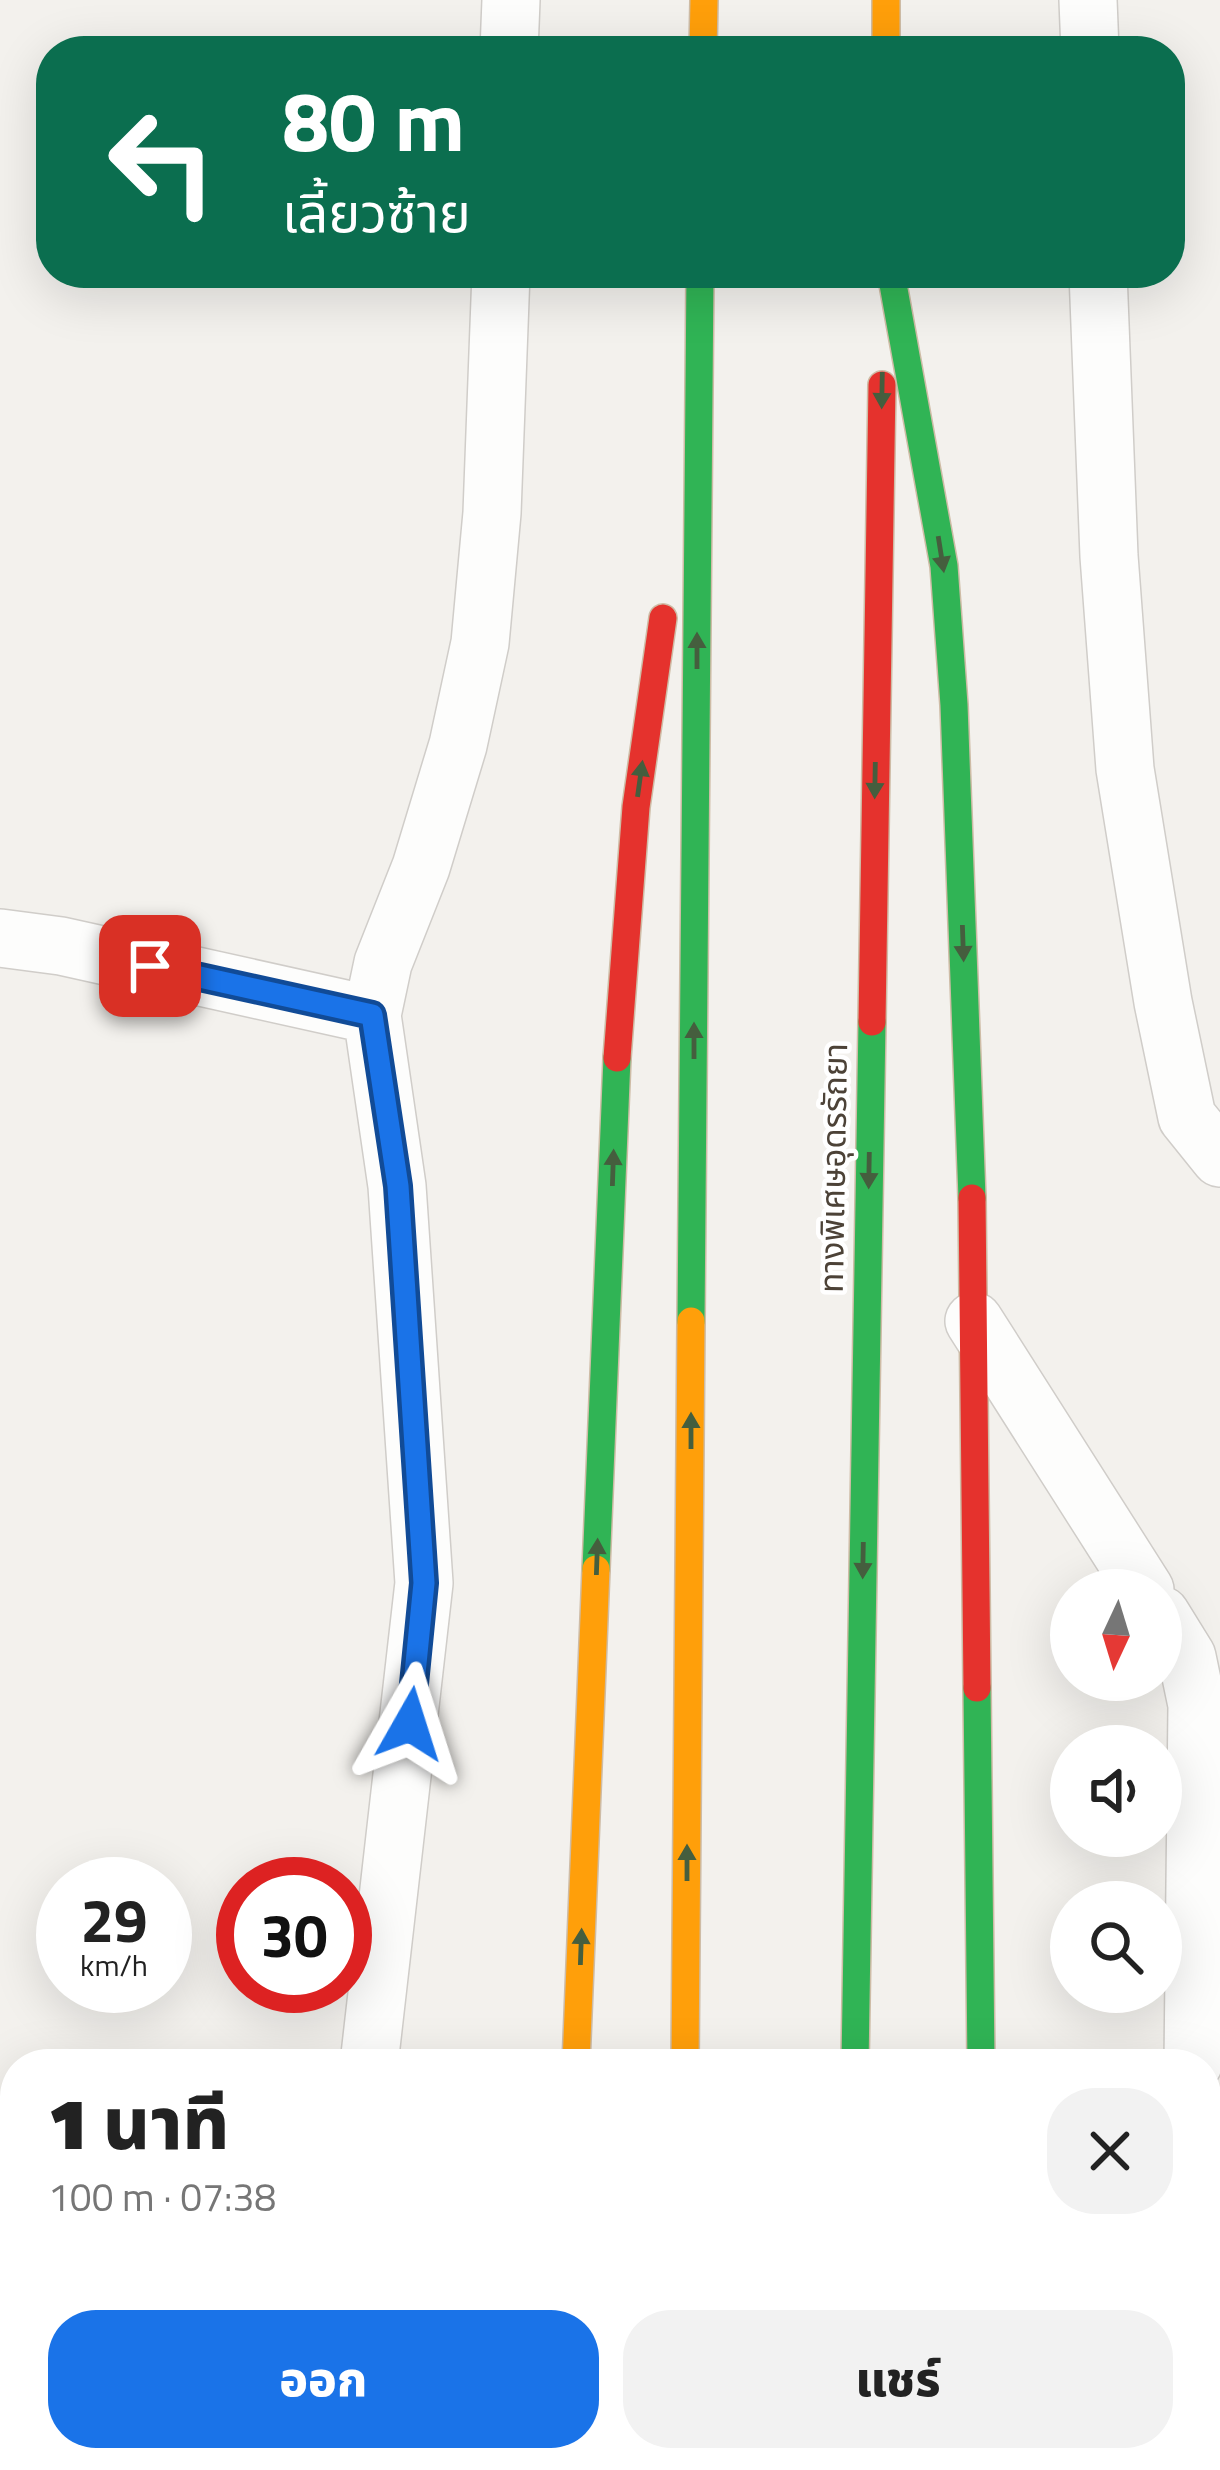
<!DOCTYPE html>
<html lang="th">
<head>
<meta charset="utf-8">
<style>
  body { margin:0; font-family:"Titillium Web","Noto Sans Thai",sans-serif; background:#f2f2f2; color:#222; height:100vh; display:flex; flex-direction:column; font-size:45px; white-space:nowrap }
  * { box-sizing:border-box; margin:0 }
  p { font-size:39px; color:#767676 }
  .icon { flex:none; width:66px; height:66px; fill:none; stroke:currentColor; stroke-width:2; stroke-linecap:round; stroke-linejoin:round }
  .map { position:relative; flex:1; overflow:hidden }
  .panel { position:absolute; left:0px; top:2049px; width:1221px; height:423px; display:flex; flex-direction:column; background:#fff; border-radius:48px 48px 0 0; box-shadow:0 12px 48px #0002 }
  .panel>* { flex:none }
  .guide { position:absolute; left:36px; top:36px; width:1149px; height:252px; border-radius:48px; box-shadow:0 12px 48px #0002; background:#0b6e4f; color:#fff; overflow:hidden }
  .needle { width:78px; rotate:184deg }
  .fabs { position:absolute; left:1050px; top:1569px; display:grid; gap:24px }
  .fabs a { display:grid; place-items:center; width:132px; height:132px; border-radius:50%; background:#fff; box-shadow:0 12px 48px #0002; font-size:60px }
  .speed { position:absolute; left:36px; top:1857px; display:flex; gap:24px; font-size:60px; font-weight:700; text-align:center }
  .speed>* { display:grid; place-content:center; width:156px; height:156px; border-radius:50%; background:#fff; box-shadow:0 12px 48px #0002; line-height:1 }
  .speed small { font-size:30px; font-weight:400 }
  .speed .limit { border:18px solid #d22; background:#fff; color:#111 }
  .pin { position:absolute; display:grid; place-items:center; width:102px; height:102px; color:#fff; margin:-51px; border-radius:24px; box-shadow:0 6px 18px #0006 }
  .me { position:absolute; width:132px; margin:-66px; rotate:6deg; stroke-linejoin:round; filter:drop-shadow(0 0 9px #0008) }
  .turn { display:flex; align-items:center; gap:42px; height:252px; padding:0 48px; font-size:54px }
  .turn .icon { width:156px; height:156px; stroke-width:2.5 }
  .turn b { display:block; font-size:84px; line-height:102px }
  .round { display:grid; place-items:center; flex:none; width:126px; height:126px; border-radius:48px; background:#f2f2f2 }
  .headline { display:flex; align-items:center; justify-content:space-between; height:204px; padding:0 48px }
  h1 { font-size:72px; font-weight:800; line-height:90px }
  .button { display:flex; gap:24px; margin-top:auto; padding:24px 48px }
  .button a { flex:1; height:138px; border-radius:48px; background:#1a73e8; color:#fff; font-size:48px; font-weight:800; line-height:138px; text-align:center }
  .button a+a { background:#f2f2f2; color:#222 }
  .map>svg:first-child { display:block }
  .lines { fill:none; stroke-linecap:round; stroke-linejoin:round }
  .street-casing { stroke:#d0cdc9; stroke-width:60 }
  .fast-casing { stroke:#cebca6; stroke-width:30 }
  .slow-casing { stroke:#cebca6; stroke-width:30 }
  .jam-casing { stroke:#cebca6; stroke-width:30 }
  .street { stroke:#fdfdfc; stroke-width:57 }
  .fast { stroke:#30b455; stroke-width:27 }
  .slow { stroke:#ff9f0a; stroke-width:27 }
  .jam { stroke:#e5322d; stroke-width:27 }
  .oneway { fill:#455e3e }
  .route-casing { stroke:#114b97; stroke-width:30 }
  .route { stroke:#1a73e8; stroke-width:21 }
  .labels { text-anchor:middle; dominant-baseline:central; stroke-width:9; stroke-linejoin:round; paint-order:stroke }
  .street-label { font-size:33px; fill:#4c4237; stroke:#fff }
</style>
</head>
<body>
<div class="map">
<svg width="1220" height="2470" viewBox="0 0 1220 2470">
  <rect width="100%" height="100%" fill="#f3f1ed"/>
  <g class="lines">
    <!-- street casing -->
    <g class="street-casing">
      <path id="street" d="M1088,0L1090,51
        M509,51L511,0
        M1098,273L1109,556L1125,769L1163,1002L1187,1117L1220,1158
        M0,938L61,946L372,1015
        M974,1321L1145,1590
        M1161,1615L1187,1657L1197,1705L1193,2064
        M369,2064L424,1583L397,1186L372,1015L383,963L421,867L458,745L480,643L492,513L501,273
        M1206,2446L1219,2470
        M270,2470V2457"/>
    </g>
    <!-- fast casing -->
    <g class="fast-casing">
      <path id="fast" d="M891,273L944,566L954,705L972,1198
        M691,1321L700,273
        M596,1569L617,1058
        M977,1688L981,2064
        M855,2064L872,1022
        M849,2457V2470
        M985,2457V2470
        M558,2470L559,2457"/>
    </g>
    <!-- slow casing -->
    <g class="slow-casing">
      <path id="slow" d="M886,0V51
        M703,51L704,0
        M576,2064L596,1569
        M685,2064L691,1321"/>
    </g>
    <!-- jam casing -->
    <g class="jam-casing">
      <path id="jam" d="M872,1022L882,385
        M617,1058L636,807L663,618
        M972,1198L977,1688
        M682,2457V2470"/>
    </g>
    <!-- street -->
    <use href="#street" class="street"/>
    <!-- fast -->
    <use href="#fast" class="fast"/>
    <!-- slow -->
    <use href="#slow" class="slow"/>
    <!-- jam -->
    <use href="#jam" class="jam"/>
  </g>
  <!-- one-way arrows -->
  <defs><path id="oneway-solid" d="M-6-.8H1V-3.2L6.5 0L1 3.2V.8H-6Z" transform="scale(3)"/></defs>
  <g class="oneway">
    <use href="#oneway-solid" transform="translate(882 390) rotate(91)"/>
    <use href="#oneway-solid" transform="translate(941 554) rotate(81)"/>
    <use href="#oneway-solid" transform="translate(697 651) rotate(-90)"/>
    <use href="#oneway-solid" transform="translate(640 779) rotate(-82)"/>
    <use href="#oneway-solid" transform="translate(875 780) rotate(91)"/>
    <use href="#oneway-solid" transform="translate(963 943) rotate(88)"/>
    <use href="#oneway-solid" transform="translate(694 1041) rotate(-90)"/>
    <use href="#oneway-solid" transform="translate(613 1168) rotate(-88)"/>
    <use href="#oneway-solid" transform="translate(869 1170) rotate(91)"/>
    <use href="#oneway-solid" transform="translate(691 1431) rotate(-90)"/>
    <use href="#oneway-solid" transform="translate(597 1557) rotate(-88)"/>
    <use href="#oneway-solid" transform="translate(863 1560) rotate(91)"/>
    <use href="#oneway-solid" transform="translate(687 1863) rotate(-90)"/>
    <use href="#oneway-solid" transform="translate(581 1947) rotate(-88)"/>
  </g>
  <g class="lines">
    <!-- route casing -->
    <g class="route-casing">
      <path id="route" d="M150,966L372,1015L398,1186L424,1583L410,1724"/>
    </g>
    <!-- route -->
    <use href="#route" class="route"/>
  </g>
  <g class="labels">
    <!-- street labels -->
    <g class="street-label">
      <text transform="translate(833 1168) rotate(-89)">ทางพิเศษอุดรรัถยา</text>
    </g>
  </g>
</svg>
<div class="fabs">
<a><svg class="needle" viewBox="-14 -14 28 28"><path d="M0-13l5 13h-10z" fill="#e53935"/><path d="M0 13l5-13h-10z" fill="#767676"/></svg></a>
<a><svg class="icon" aria-label="sound" viewBox="0 0 24 24"><path d="M4 9h4l5-4v14l-5-4H4zM17 9q2 3 0 6"/></svg></a>
<a><svg class="icon" aria-label="search" viewBox="0 0 24 24"><circle cx="10" cy="10" r="6"/><path d="M15 15l6 6"/></svg></a>
</div>
<div class="speed"><div>29<small>km/h</small></div><div class="limit">30</div></div>
<div class="pin" style="left:150px;top:966px;background:#d93025"><svg class="icon" aria-label="arrive" viewBox="0 0 24 24"><path d="M6 21V4h12l-3 4 3 4H6"/></svg></div>
<svg class="me" style="left:410px;top:1724px" viewBox="-20 -20 40 40"><path d="M0-17L14 15 0 8-14 15z" fill="#1a73e8" stroke="#fff" stroke-width="4"/></svg>
<div class="guide">
<div class="turn"><svg class="icon" aria-label="left" viewBox="0 0 24 24"><path d="M17 20v-9H6M10 6l-5 5 5 5"/></svg><div><b>80 m</b>เลี้ยวซ้าย</div></div>
</div>
<section class="panel">
<div class="headline"><div><h1>1 นาที</h1><p>100 m · 07:38</p></div><a class="round"><svg class="icon" aria-label="close" viewBox="0 0 24 24"><path d="M6 6l12 12M18 6L6 18"/></svg></a></div>
<div class="button"><a>ออก</a><a>แชร์</a></div>
</section>
</div>
</body>
</html>
